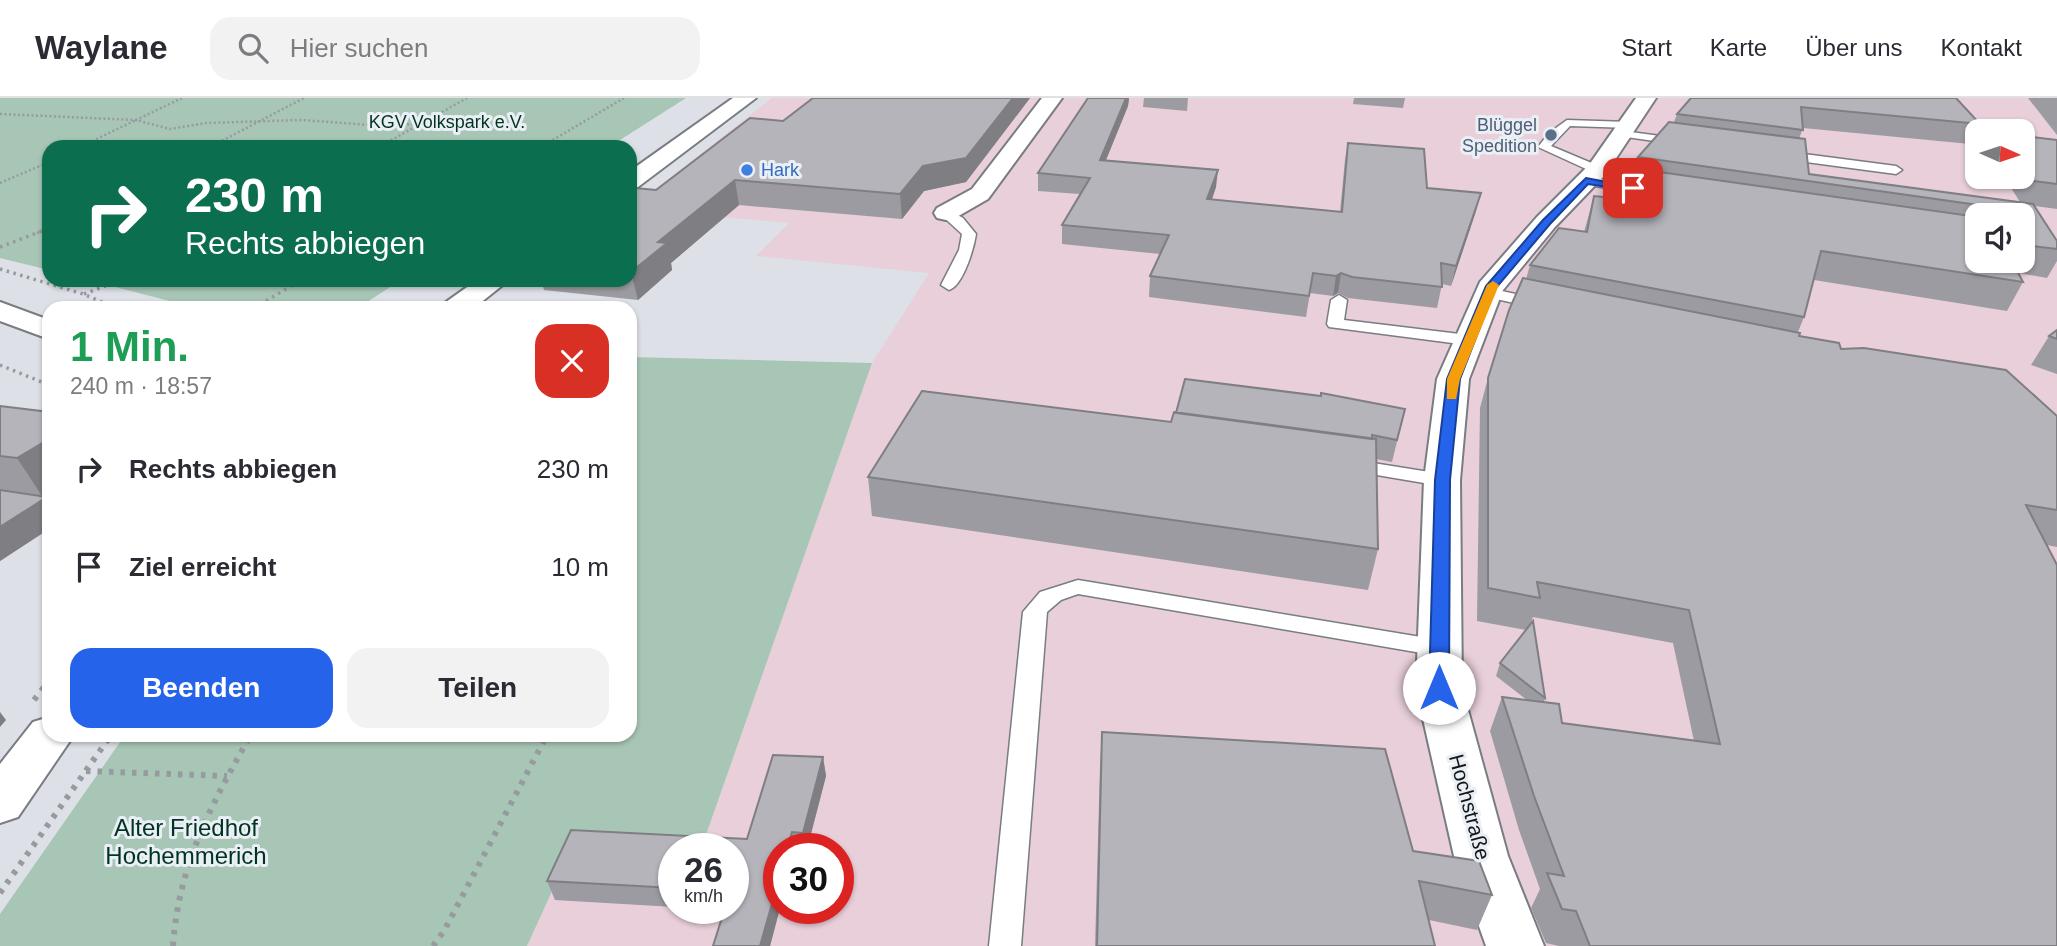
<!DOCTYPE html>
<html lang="de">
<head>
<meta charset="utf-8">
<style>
  body { margin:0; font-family:Helvetica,sans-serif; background:#f2f2f3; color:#2b2b33; height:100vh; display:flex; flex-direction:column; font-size:26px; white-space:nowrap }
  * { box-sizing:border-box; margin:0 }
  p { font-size:23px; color:#7c7c81 }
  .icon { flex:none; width:38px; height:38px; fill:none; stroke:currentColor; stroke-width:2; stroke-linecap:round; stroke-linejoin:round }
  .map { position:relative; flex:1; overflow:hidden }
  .panel { position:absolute; left:42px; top:203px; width:595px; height:441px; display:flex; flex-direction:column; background:#fff; border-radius:21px; box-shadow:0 2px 5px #0004 }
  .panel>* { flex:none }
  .banner { position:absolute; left:42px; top:42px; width:595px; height:147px; border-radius:21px; box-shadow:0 2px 5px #0004; background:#0b6e4f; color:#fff; overflow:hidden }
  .needle { width:46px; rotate:93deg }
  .fabs { position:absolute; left:1965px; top:21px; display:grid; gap:14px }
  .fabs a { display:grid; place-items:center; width:70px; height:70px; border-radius:14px; background:#fff; box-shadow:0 2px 5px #0004; font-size:35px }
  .speed { position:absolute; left:658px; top:735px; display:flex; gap:14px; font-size:35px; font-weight:700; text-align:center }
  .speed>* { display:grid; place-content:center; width:91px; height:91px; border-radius:50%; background:#fff; box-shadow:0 2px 5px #0004; line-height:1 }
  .speed small { font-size:18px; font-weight:400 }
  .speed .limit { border:10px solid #d22; background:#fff; color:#111 }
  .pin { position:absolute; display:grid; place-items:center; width:60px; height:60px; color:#fff; margin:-30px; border-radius:14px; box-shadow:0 4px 10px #0006 }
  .me { position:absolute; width:77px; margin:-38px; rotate:0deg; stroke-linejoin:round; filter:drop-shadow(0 0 5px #0008) }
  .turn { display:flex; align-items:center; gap:24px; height:147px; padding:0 28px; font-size:32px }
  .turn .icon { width:91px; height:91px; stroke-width:2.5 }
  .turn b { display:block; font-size:49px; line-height:60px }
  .round { display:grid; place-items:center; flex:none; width:74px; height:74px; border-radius:21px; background:#f2f2f3 }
  .head { display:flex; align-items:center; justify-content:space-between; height:119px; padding:0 28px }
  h1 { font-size:42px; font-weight:600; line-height:52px; color:#1e9e55 }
  .primary-button { display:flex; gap:14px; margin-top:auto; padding:14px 28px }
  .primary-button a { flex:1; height:80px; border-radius:21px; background:#2563eb; color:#fff; font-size:28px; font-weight:600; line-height:80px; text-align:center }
  .primary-button a+a { background:#f2f2f3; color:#2b2b33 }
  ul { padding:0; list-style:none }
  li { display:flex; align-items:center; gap:21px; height:98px; padding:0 28px }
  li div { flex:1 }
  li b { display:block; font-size:26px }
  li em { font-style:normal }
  header { display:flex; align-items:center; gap:42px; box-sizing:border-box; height:98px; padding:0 35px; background:#fff; border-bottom:2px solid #e1e1e2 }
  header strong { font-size:33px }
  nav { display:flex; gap:38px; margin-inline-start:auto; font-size:24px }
  .search { width:490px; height:63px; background:#f2f2f3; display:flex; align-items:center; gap:18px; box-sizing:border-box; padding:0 24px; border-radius:21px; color:#7c7c81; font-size:26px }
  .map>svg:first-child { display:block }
  .commercial { fill:#e8cfd9; fill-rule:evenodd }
  .green { fill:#a8c6b5 }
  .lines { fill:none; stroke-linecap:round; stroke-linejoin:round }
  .lane-casing { stroke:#797c82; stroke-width:3 }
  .street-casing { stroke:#797c82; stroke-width:4 }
  .secondary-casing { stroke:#797c82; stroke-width:4 }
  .path-far2 { stroke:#979b9f; stroke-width:2.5; stroke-dasharray:2 2.5; stroke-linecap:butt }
  .path-far1 { stroke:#979b9f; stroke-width:3.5; stroke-dasharray:2.5 4.5; stroke-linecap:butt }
  .path { stroke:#979b9f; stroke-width:6; stroke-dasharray:4.5 7; stroke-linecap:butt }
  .lane { fill:#fff; fill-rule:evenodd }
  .street { fill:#fff; fill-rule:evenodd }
  .secondary { fill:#fff; fill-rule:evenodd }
  .wall { fill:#9c9ba1; fill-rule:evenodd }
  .shaded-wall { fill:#7f7e83 }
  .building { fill:#b5b4bb; stroke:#7f7e83; stroke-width:2 }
  .route { fill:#2563eb; stroke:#184099; stroke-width:2 }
  .slow { fill:#f59e0b }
  .service-dot { fill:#5c6f8a; stroke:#eaeef5; stroke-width:2.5 }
  .shop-dot { fill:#3f7fe0; stroke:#eaeef5; stroke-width:2.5 }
  .labels { text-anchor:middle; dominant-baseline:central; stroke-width:6; stroke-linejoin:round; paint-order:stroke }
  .far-park-label { font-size:18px; fill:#003420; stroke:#eaeef5 }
  .far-service-label { font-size:18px; fill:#4e5e75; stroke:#eaeef5; text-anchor:end }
  .far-shop-label { font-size:18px; fill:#366cbe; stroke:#eaeef5; text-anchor:start }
  .street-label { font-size:21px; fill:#131517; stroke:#eaeef5 }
  .near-park-label { font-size:24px; fill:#003420; stroke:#eaeef5 }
</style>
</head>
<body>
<header>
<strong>Waylane</strong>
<div class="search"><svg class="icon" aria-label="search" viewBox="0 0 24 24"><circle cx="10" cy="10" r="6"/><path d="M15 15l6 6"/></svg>Hier suchen</div>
<nav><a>Start</a><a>Karte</a><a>Über uns</a><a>Kontakt</a></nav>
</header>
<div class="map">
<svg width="2057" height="848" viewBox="0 0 2057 848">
  <rect width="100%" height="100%" fill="#dde1e7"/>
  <!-- commercial -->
  <path class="commercial" d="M772,0H2057V848H527L575,743L674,751V810H733V751H701L872,265L929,175L756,158L789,125L630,111ZM1978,33H2023V79H1978ZM1978,117H2023V163H1978ZM779,751H838V810H779Z"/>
  <!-- green -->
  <path class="green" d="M0,0H686L609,49H49V172L0,160Z
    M88,182H401L358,210H197Z
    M630,259L872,265L701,751L575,743L527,848H0V816L125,637H630Z"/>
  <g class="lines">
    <!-- lane casing -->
    <g class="lane-casing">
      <path id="lane" d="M1567,22L1630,24L1636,27L1630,30L1570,28L1551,48L1601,69V75L1597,76L1538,49L1549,35Z
        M1623,33L1683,41L1689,44L1683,47L1619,38V34Z
        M1781,53L1896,68L1902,72L1896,76L1777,60L1775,57Z
        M1586,79L1646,88L1652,92L1646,96L1582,86V80Z
        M946,111L963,120L976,136C974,150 963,188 949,192L941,187L959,152L962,136L939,115Z
        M1488,190L1547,203L1549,206L1541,211L1483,198L1480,195Z
        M1339,197L1347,202L1344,222L1468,237L1476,242L1468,247L1329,229L1327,226L1331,202Z
        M1348,361L1442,376L1449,378L1452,382L1449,386L1442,388L1341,371L1338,367L1341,363Z
        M1078,482L1439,542L1448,544L1451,550L1448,556L1439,558L1078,496L1061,502L1047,514L1021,848H989L1023,514L1040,494Z"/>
    </g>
    <!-- street casing -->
    <g class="street-casing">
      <path id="street" d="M1042,0H1062L988,101L955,120L946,122L937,120L934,115L937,110L972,91Z
        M1636,0H1656L1605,77L1555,129L1503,192L1469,281L1460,382L1462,590L1508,758L1544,848H1486L1454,758L1416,590L1424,382L1437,281L1480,184L1537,119L1589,67Z
        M0,204L49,222V241L0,223Z"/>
    </g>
    <!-- secondary casing -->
    <g class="secondary-casing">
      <path id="secondary" d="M733,0H756L638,89L630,91V73Z
        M477,182H509L474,210H442L446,204Z
        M49,619V637H74L18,719L0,725V666L33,624Z"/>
    </g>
    <!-- path-far2 -->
    <path class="path-far2" d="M182,0L136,22L170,31L206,25L302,22L370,27L420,26
      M0,16L136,22
      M80,49L136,22
      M210,49L304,0
      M379,49L467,0
      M541,49L624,0
      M0,85L49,64
      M37,135L49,130"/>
    <!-- path-far1 -->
    <path class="path-far1" d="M0,149L42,133
      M0,171L83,196L116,210
      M84,196L121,182
      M254,210L301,182
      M415,210L425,203
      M0,267L49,287"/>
    <!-- path -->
    <path class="path" d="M34,602L49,583
      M86,673L227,678
      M0,795L111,637
      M173,848C178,769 212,704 251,637
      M433,848L444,833L547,637"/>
    <!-- lane -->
    <use href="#lane" class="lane"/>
    <!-- street -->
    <use href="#street" class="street"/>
    <!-- secondary -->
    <use href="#secondary" class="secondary"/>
  </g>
  <!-- wall -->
  <path class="wall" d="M813,0H1030L966,84L924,93L902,121L739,107L671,165L672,172L638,202L544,192L541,182H630V93L656,92L783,23Z
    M1088,0H1129L1128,8L1106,62L1216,89L1212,102L1340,114L1345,62L1348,45L1427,90L1476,113L1451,188L1442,186L1437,210L1348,200L1338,195L1333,198L1310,195L1306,219L1149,199L1150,178L1160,156L1062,146V127L1080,96L1038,93V75Z
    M1144,0H1188L1187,13L1143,9Z
    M1354,0H1405L1403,10L1353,6Z
    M1956,0L1980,26L1970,46L1803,30L1799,41L1809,76L2020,104L2004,79H2023V38L2057,42V111L2035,108L2057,143V163L2047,180L2019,175L2023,184L2007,213L1814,182L1804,219L1798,234L1799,238L2057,318V449L2047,447L2057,848H1559L1546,845L1531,810L1540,791L1519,732L1490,633L1502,599L1527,602L1496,578L1500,565L1526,532L1477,523L1480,310L1488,280L1526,181L1530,167L1584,134L1594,98L1613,100L1634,71L1638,59L1674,24L1677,16ZM1978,117H2023V163H1978ZM1533,519L1673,545L1694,643L1562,625L1544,604L1545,600L1530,527Z
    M2028,0H2057V37Z
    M2057,232V276L2031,267L2049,238Z
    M0,308L49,314V431L0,463Z
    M1405,311L1392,364L1376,361L1378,451L1368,492L872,418L868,379Z
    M1102,634L1413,753L1492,797L1477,832L1429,822L1435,848H1095L1100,669Z
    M773,657L823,659L826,678L807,751H779V810H780L770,848H713L724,811L704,810H733V751H674V809L555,802L547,783L571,732L747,741Z"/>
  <!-- shaded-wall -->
  <path class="shaded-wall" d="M1013,0H1030L966,84L924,93L902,121L900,96L923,68Z
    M1126,0H1129L1128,8L1099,79L1100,62Z
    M1218,72L1216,89L1205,120L1207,101Z
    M735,82L739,107L671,165L672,172L638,202L631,174L658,144Z
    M1481,95L1476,113L1451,188L1456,168Z
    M1341,175L1338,195L1333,198L1336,178Z
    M49,341V431L0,463V429L44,401L17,360Z
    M0,614L6,622L0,629Z
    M823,659L826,678L807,751H806L803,735Z
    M792,734L795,751H787Z
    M779,781V810H780L770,848H760Z"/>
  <!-- building -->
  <path class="building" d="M813,0H1013L966,60L923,68L900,96L735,82L658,144L667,145L631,174H630V93L635,90L656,92L750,20L783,23Z
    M1088,0H1126L1100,62L1218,72L1207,101L1342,114L1348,45L1424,51L1427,90L1481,95L1456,168L1441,165L1442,189L1352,179L1341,175L1336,178L1313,175L1309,198L1150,178L1169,137L1062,127L1090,80L1038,75Z
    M1691,0H1956L1980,26L1801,9L1803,32L1677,16Z
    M1669,24L1805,41L1809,76L2033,106L2057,143V151L2023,147V117H1994L1992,109L1638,59Z
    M2023,38L2057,42V86L2034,83L2023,66Z
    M1631,70L1978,119V163H2012L2023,184L1821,153L1804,219L1530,167L1559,130L1587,134L1594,98L1613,100L1620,79Z
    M1523,180L1800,235L1799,238L1839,245L1841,251L1864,250L2006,272L2057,318V412L2026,407L2057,467V848H1590L1576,813L1562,811L1547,775L1564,778L1534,698L1502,599L1559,606L1562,625L1720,646L1689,512L1537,484L1540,500L1488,490V280L1509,212Z
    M2057,232V241L2049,238Z
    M1185,281L1321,298V295L1405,311L1397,342L1372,337V341L1176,315Z
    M922,293L1171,324L1174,314L1376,341L1378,451L868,379Z
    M0,308L49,314V341L17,360L0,358Z
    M0,392L47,399L0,429Z
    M1533,523L1545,600L1500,565Z
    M1102,634L1385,651L1413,753L1479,763L1492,797L1419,783L1435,848H1097Z
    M773,657L823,659L803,735L792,734L787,751H779V781L760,848H713L725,810H733V751H674V790L547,783L571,732L747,741Z"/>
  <!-- route -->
  <path class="route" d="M1586,80L1638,90L1633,93L1588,86L1550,126L1495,191L1460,281L1450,382L1449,590L1446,595H1432L1429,590L1435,382L1447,281L1486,188L1543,122Z"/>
  <!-- slow -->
  <path class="slow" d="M1493,183L1499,187L1460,281L1456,301H1447V281L1487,187Z"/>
  <!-- markers -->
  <circle class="service-dot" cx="1551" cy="37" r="7"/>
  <circle class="shop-dot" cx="747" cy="72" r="7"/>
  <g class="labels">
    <!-- far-park labels -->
    <g class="far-park-label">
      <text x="447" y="24">KGV Volkspark e.V.</text>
    </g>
    <!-- far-service labels -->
    <g class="far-service-label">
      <text x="1537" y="27">Blüggel<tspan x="1537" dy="21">Spedition</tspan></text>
    </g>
    <!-- far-shop labels -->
    <g class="far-shop-label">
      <text x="761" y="72">Hark</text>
    </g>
    <!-- street labels -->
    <g class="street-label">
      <text transform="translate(1470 709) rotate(75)">Hochstraße</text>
    </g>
    <!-- near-park labels -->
    <g class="near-park-label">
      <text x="186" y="729">Alter Friedhof<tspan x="186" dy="28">Hochemmerich</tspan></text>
    </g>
  </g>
</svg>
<div class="fabs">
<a><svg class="needle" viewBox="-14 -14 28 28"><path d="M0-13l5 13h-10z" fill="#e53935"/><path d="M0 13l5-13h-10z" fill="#7c7c81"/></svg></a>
<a><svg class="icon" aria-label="sound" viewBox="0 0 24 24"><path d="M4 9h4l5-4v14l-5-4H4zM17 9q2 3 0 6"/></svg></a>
</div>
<div class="speed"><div>26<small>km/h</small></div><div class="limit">30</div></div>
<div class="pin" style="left:1633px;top:90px;background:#d93025"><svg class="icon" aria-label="arrive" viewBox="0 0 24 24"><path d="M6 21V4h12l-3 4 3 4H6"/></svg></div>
<svg class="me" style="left:1439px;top:590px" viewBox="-20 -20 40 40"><circle r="19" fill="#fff"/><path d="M0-13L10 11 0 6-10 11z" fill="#2563eb"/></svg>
<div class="banner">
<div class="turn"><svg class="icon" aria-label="right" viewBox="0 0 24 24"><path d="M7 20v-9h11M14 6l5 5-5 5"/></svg><div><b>230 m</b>Rechts abbiegen</div></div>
</div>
<section class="panel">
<div class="head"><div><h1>1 Min.</h1><p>240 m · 18:57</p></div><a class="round" style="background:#d93025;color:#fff"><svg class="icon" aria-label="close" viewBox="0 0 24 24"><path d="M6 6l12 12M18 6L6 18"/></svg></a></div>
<ul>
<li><svg class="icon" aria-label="right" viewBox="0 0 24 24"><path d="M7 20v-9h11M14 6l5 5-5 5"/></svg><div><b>Rechts abbiegen</b></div><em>230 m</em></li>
<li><svg class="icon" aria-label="arrive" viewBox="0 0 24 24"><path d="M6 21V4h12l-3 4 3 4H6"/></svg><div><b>Ziel erreicht</b></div><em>10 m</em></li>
</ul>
<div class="primary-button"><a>Beenden</a><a>Teilen</a></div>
</section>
</div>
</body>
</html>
